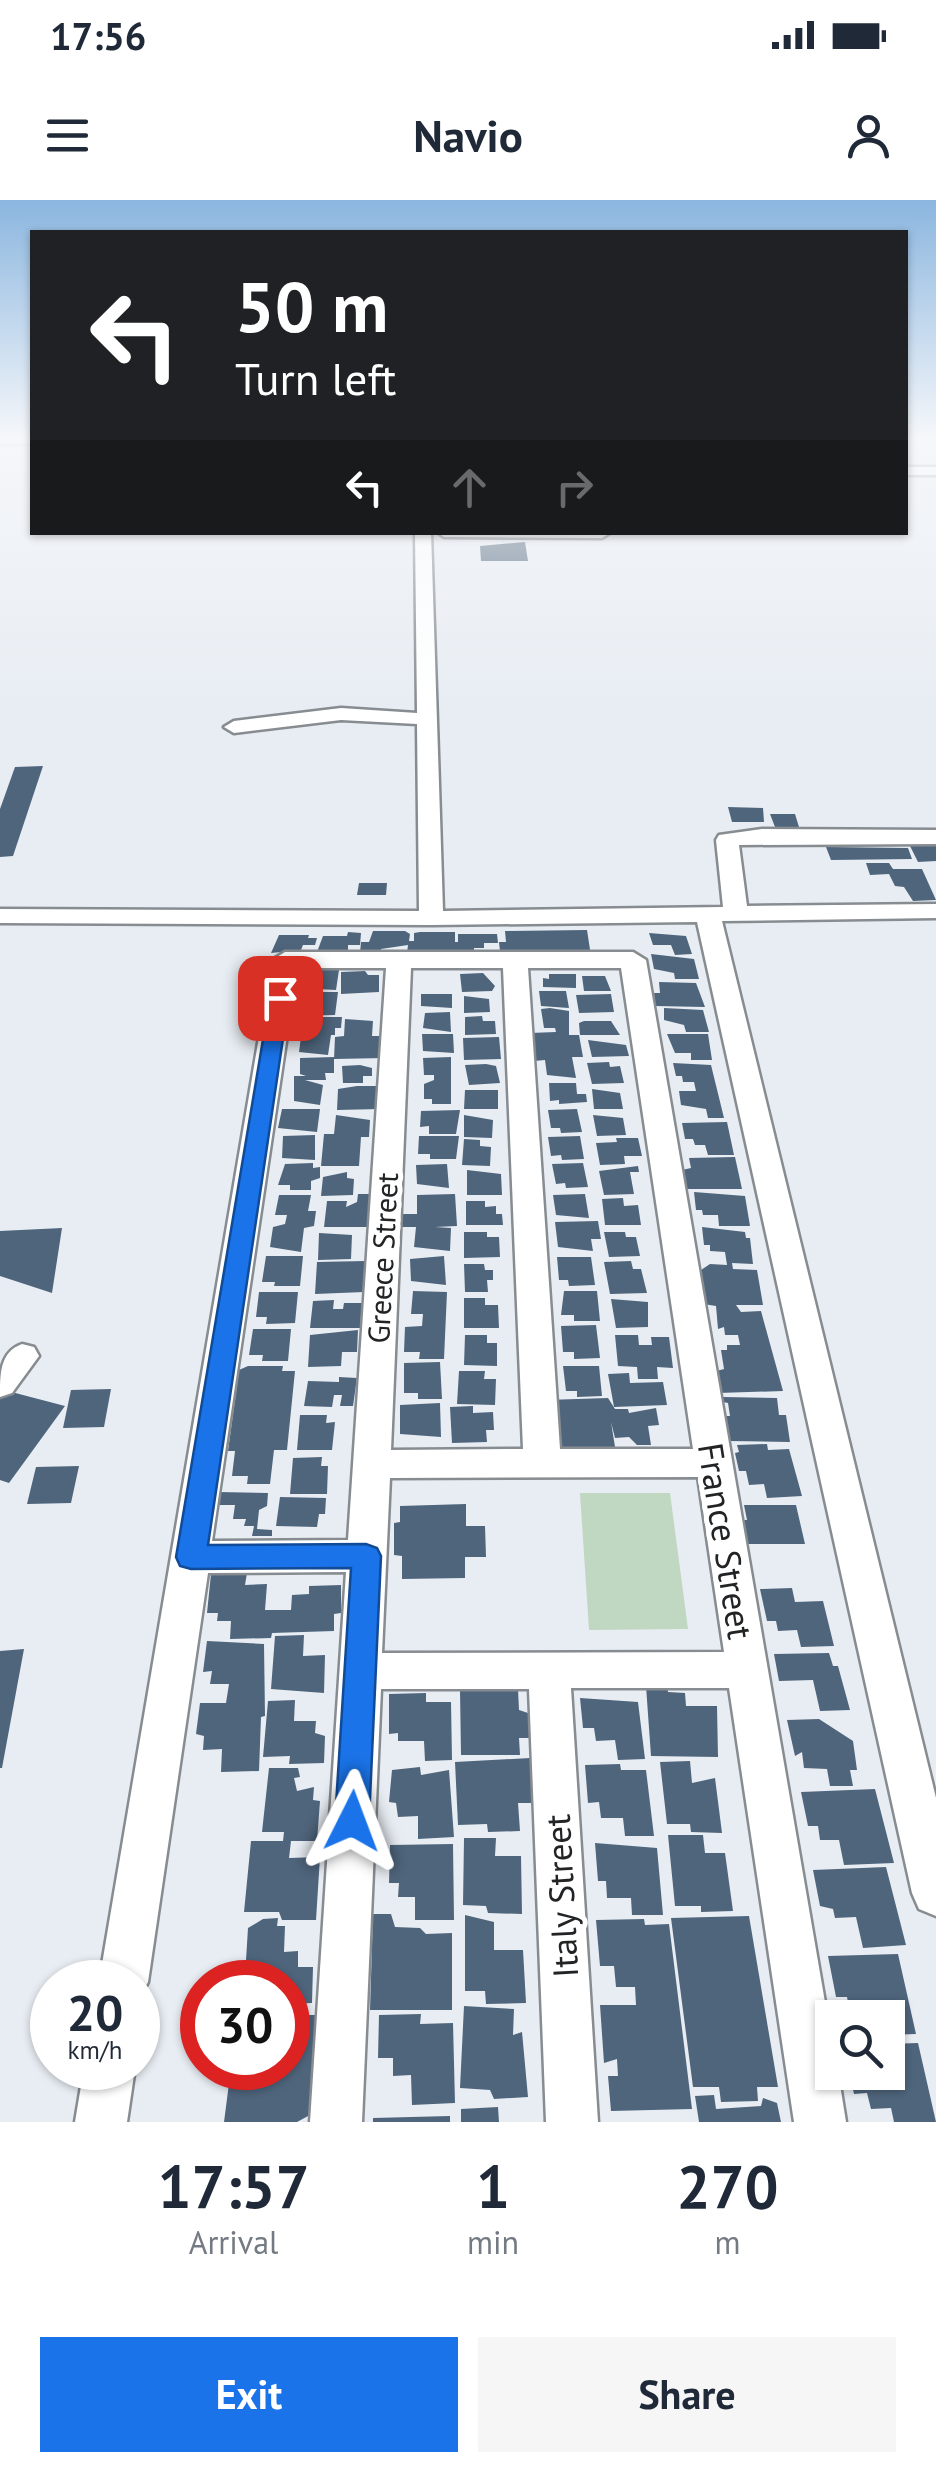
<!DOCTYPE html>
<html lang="en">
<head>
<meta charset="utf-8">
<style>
  body { margin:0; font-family:"PT Sans",sans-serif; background:#f6f6f7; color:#1f2937; height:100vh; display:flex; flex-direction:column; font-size:38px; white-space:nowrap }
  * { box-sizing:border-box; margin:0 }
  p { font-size:32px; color:#747a83 }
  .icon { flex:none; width:55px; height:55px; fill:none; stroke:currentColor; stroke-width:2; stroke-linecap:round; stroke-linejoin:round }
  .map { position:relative; height:1922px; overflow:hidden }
  .details { display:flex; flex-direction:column; background:#fff; flex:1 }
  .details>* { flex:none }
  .hud { position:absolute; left:30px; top:30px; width:878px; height:305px; border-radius:0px; box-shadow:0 2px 8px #0004; background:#202124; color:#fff; overflow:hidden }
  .controls { position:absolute; left:815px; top:1800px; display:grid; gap:20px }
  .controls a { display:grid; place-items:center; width:90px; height:90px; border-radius:0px; background:#fff; box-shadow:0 2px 8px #0004; font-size:50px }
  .speed { position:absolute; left:30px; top:1760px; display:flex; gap:20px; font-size:50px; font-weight:700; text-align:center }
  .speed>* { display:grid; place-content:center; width:130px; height:130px; border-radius:50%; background:#fff; box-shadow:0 2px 8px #0004; line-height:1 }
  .speed small { font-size:25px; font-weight:400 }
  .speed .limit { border:15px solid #d22; background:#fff; color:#111 }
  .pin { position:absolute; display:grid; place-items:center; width:85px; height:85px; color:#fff; margin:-42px; border-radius:20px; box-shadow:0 5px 15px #0006 }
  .me { position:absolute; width:110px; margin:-55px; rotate:3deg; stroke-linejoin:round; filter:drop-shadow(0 0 8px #0008) }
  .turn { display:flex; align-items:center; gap:35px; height:210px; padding:0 40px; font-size:45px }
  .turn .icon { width:130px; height:130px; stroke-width:2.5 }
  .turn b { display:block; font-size:70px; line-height:85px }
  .lanes { display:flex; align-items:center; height:95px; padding:0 40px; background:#0003; justify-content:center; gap:50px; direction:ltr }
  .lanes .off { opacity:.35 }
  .eta { display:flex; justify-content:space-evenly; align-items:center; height:170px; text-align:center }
  .eta b { font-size:60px; font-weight:800; line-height:70px }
  .button { display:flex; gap:20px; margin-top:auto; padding:20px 40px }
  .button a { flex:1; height:115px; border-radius:0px; background:#1a73e8; color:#fff; font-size:40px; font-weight:800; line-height:115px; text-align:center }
  .button a+a { background:#f6f6f7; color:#1f2937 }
  .status { display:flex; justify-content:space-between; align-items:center; height:70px; padding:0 50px; background:#fff; direction:ltr }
  .status svg { height:28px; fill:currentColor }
  header { display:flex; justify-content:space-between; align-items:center; height:130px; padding:0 40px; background:#fff; font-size:45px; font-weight:800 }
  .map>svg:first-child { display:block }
  .green { fill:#c0d7c1 }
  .building { fill:#4f657c }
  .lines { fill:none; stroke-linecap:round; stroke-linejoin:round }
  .minor-casing { stroke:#878c91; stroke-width:5 }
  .minor { fill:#fff; fill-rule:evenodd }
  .route { fill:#1a73e8; stroke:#114b97; stroke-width:2.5 }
  .labels { text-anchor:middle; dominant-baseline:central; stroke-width:10; stroke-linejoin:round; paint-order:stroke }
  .street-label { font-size:30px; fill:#212325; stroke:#fff }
  .near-street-label { font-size:35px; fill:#212325; stroke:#fff }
</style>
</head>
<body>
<div class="status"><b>17:56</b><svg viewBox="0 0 49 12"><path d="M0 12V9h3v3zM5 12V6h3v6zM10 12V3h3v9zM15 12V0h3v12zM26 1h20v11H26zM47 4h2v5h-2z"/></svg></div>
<header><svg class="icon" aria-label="menu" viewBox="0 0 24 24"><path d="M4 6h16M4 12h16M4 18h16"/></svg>Navio<svg class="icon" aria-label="person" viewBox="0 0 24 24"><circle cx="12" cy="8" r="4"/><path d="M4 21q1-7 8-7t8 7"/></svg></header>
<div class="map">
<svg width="936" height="1922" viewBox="0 0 936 1922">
  <rect width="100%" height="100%" fill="#e8edf3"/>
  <!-- green -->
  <path class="green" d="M580,1293H670L688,1429L589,1430Z"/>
  <!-- building -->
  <path class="building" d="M525,342L528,361H481L480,346Z
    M43,566L13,656L0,657V609L15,567Z
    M728,607L763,608L764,622H732Z
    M770,614H795L799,627H775Z
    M908,642H931L936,645V661L918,662Z
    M826,647L908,648L912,659L831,660Z
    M866,663H889L893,669H922L936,700L913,701L904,687L895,686L889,674L870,675Z
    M359,683H387L386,695H357Z
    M587,730L591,756L507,755L500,751L499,742H506L505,731Z
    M373,731H405L410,734L409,741H414V733L420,732H455V742H458V734H497L498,743H484V748H474V753H407L408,745L381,749V753H360L361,742H369Z
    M348,732L361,733L360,745H348V752H317L323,736H347Z
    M649,733L686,736L692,754L675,755L671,745H653Z
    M279,735H309L308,738H317L315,745H303L301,750L271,753Z
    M651,754L694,759L699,779H675L674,773L654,769Z
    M314,770H339L336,790L318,789L320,780H312Z
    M365,771L368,775H379V792L341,794V772Z
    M483,773L495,786L492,791L462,792L460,774Z
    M549,774H576V788L543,787V778L549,779Z
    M582,776H605L611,791H584Z
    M659,782L696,783L705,807L655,806L654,793H660Z
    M539,791H566L569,808L541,806Z
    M293,792H338L335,815L290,816Z
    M421,794H452V808L421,806Z
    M611,794L614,812L579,813L576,795Z
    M464,796L489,799L490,812L464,813Z
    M550,808L569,811V835H579L583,857H572L576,878L547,875L545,860L534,861L530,833L556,832L555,828H544L541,809Z
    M664,808L703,810L709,832H686L684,825L664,820Z
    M450,812L451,832L423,828L425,813Z
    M482,816L483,821H495L496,834L465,835V817Z
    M291,817H342L341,828H335V835H331L328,855L299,852L301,837H288Z
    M345,819L373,821L372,836H385V858L334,859L335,837L344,836Z
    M584,821H611L620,835H580L579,823Z
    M422,834H453L454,853L423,851Z
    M667,834H708L712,860H691V853H675Z
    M499,837L501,859L464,860L463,838Z
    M588,840L626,845L629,856L592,857Z
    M334,857V873H325L326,880H305L323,885L320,905L294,901V876H306L300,874V858Z
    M451,857V904H432V899H424V884L434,880V875H424L423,858Z
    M609,862L610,867L620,866L624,883L592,884L587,863Z
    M673,863L711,865L724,918H708L706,909L681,905L679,891H696L694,882H683L682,876H676Z
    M486,864L496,866L500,883L469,885L465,865Z
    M360,865L372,868V876H363V883H343L342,866Z
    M549,883H576L577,894H586L587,902L559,904V900L550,901Z
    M357,886H381L380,909L337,910L338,889Z
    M592,889L620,893L623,909H594Z
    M465,890H498V909H464Z
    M282,909H320L317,932L278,928Z
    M577,909L582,932L561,933L560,928H551L548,910Z
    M460,910L456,934H429V926L420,927L421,911Z
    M336,915L370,920L369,937H361L359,966H321L324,934H334Z
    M464,915L493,920L492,938L464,937Z
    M593,915L623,918L626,935L597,936Z
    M727,922L734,955H708L705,945H695L693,939H685L682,923Z
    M315,935V960L282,958L283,936Z
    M419,936H459L456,959H430V954H418Z
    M580,936L584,959L562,960L561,955L551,956L548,937Z
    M616,938H638L642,956H624L625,964L600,965L596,943L617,942Z
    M464,939L480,940V946L491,947L490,966L462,965Z
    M735,957L742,989H685L682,970L691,968L689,958Z
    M313,963V968L320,967V978L311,981V990H290V985H278L285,964Z
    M583,963L588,987L566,988L565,983L556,984L552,964Z
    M447,964L449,988L417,984L416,965Z
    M638,966L639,972H630L634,994L604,995L599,971Z
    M467,970L501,974L502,995H467Z
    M347,972V978L354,979L353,995L321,996L323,977Z
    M694,992L745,996L750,1026H719L718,1015H703L702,1010H696Z
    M358,994H373L371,1027H324L327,1001H347L346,1007L357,1002Z
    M455,994L457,1026L435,1027L451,1028L450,1051L414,1047L416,1027H399V1014H417V995Z
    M585,994L589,1018L556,1015L553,995Z
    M279,995H311L308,1011H316L314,1026L304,1028L301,1052L270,1047L273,1027L285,1024L287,1015H275Z
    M623,998L624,1006L638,1005L641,1025H605L602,999Z
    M466,1001H485V1007L496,1006V1014H502L503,1025H466Z
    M598,1021L601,1039H591L593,1051L558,1047L555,1022Z
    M702,1027L745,1032L746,1038H750L753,1064L732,1063L733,1069L757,1070L763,1105H736L741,1112L761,1111L783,1191L718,1193L713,1172L724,1169L721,1150H727V1145H740L738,1135H725L724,1127L718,1129L716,1106L703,1104L698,1072L710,1064L727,1065L725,1052L710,1051V1045H704Z
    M62,1028L52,1093L0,1076V1031Z
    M464,1032H487V1037H499L500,1057L464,1058Z
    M604,1032H625L626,1037H636L640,1056L609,1057Z
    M319,1033L352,1035L351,1059L318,1060Z
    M266,1056H303L300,1086H274L275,1082H262Z
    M444,1056L446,1085L411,1081L410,1059Z
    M557,1057H591L595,1085L569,1086L568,1080H559Z
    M365,1061L364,1092L315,1094L317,1062Z
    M631,1061L633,1069H641L647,1093L610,1094L604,1062Z
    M464,1064H484L485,1070H493V1080H487L488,1092H465Z
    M413,1091L447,1092L444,1159H419L420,1152H404L405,1127L422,1126L423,1114H411Z
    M564,1091H597L600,1121H574V1115H561Z
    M259,1092H298L295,1123L266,1124L267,1117H256Z
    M464,1098H485V1105H498L499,1128H464Z
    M611,1099L648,1102V1127L616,1128Z
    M334,1100L333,1109H343L344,1103H362L360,1128H310L313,1101Z
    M596,1125L600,1158L574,1159V1152H563L561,1126Z
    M253,1129H291L288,1161H262L263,1155H249Z
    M358,1130L357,1152H342L341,1166L308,1167L310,1135Z
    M465,1135H487V1143H497V1166L464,1165Z
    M615,1135H638L639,1145H652L651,1137H669L673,1168L657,1167L658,1179H638L637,1167L618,1166Z
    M440,1162L442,1199H418V1193H404V1163Z
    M248,1166H283L282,1171H295L287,1250H274L270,1284H247L248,1276H232L235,1251H228L239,1170Z
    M563,1166H599L602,1196L577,1197V1191H566Z
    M459,1171H485L484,1179H496L495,1205L457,1204Z
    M629,1173L630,1183L663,1182L667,1205L614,1207L608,1174Z
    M339,1177L357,1178L353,1206H340L342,1195H334L332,1207L304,1206L308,1181L339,1182Z
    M0,1189L65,1206L9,1283L0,1280Z
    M111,1189L104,1227L63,1228L71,1190Z
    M723,1197L777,1198L779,1215H786L790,1242L728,1241L724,1216H730L728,1203L723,1202Z
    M608,1198L615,1209H628L629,1213L656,1208L659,1225L648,1226L651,1245H637L629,1237L615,1238L611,1222L616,1253L553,1256L546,1200Z
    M440,1203L441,1237L400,1234V1205Z
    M473,1206V1213L493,1212L494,1230H486L487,1242L452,1243L450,1207Z
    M300,1215H327L326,1223L335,1222L332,1250H297Z
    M767,1244L768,1250L789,1249L802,1296L767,1298L764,1284L749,1285L746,1271H739L735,1253L739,1252L737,1245Z
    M322,1257L321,1266H328L327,1294H290L293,1258Z
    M79,1266L71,1303L27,1304L36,1267Z
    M218,1292L268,1293L267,1306L259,1310L257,1329L272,1330V1336H252L254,1326H244L246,1319H233L235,1305H216Z
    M280,1297L326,1298L325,1314H319L317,1327L276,1326Z
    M466,1304V1326H485L486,1357H465V1378L402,1379V1356L394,1355V1323L400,1322V1306Z
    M744,1305H796L805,1344H742L738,1320H747Z
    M247,1373L245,1385L267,1384L265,1410H291L292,1395L309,1394V1386L341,1385V1413L334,1414V1431L272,1433L271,1438L230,1439L231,1421H217L218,1413H207L211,1374Z
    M792,1388L795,1402L823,1401L834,1446L801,1447L797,1430L778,1431L776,1421H767L760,1389Z
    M304,1435L303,1456L325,1455L324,1493L271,1489L275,1436Z
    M207,1441L264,1444L265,1516L261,1517L259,1571L221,1572L222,1549L203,1550L204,1536L196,1534L200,1503H226L229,1484H210L212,1471L203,1472Z
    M24,1449L2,1568H0V1451Z
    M829,1453L833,1466H838L850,1510L820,1511L813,1480L779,1481L774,1454Z
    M646,1486H667L668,1492L685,1493L686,1506H717L718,1557L651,1556Z
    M518,1489L519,1510L531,1514L532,1538H519L520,1555H461L460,1490Z
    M426,1493V1502H451L452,1560L425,1561L424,1541H398V1533L389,1534V1494Z
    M580,1498L638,1502L645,1559L618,1560L615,1540L596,1541L594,1528H583Z
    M295,1500L294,1521H316L315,1533L325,1536L324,1563L289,1564L290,1556L263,1557L268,1501Z
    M819,1519L853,1541L857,1570H850L853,1586H830L827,1569L804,1568L802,1552L795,1556L787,1520Z
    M530,1558L534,1603H518L520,1631L488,1632L487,1624L458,1625L455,1562Z
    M690,1561L692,1583L715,1578L722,1633L691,1632L690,1624H667L660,1562Z
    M620,1564L621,1570H646L654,1636H625L623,1618H601L599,1602L588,1603L585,1565Z
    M420,1567L421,1575L449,1570L454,1637L418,1639V1616L398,1617L396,1603L389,1602L392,1570Z
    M269,1568H298L300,1577L294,1578L297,1591L314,1587L313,1600L320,1601L317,1641H291L289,1658L320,1657L316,1720H282L279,1712H244L251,1641H283L284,1632H262Z
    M875,1589L894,1663L844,1665L839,1640H820L818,1626H808L801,1592Z
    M668,1635H703L705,1653H725L733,1711L701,1712V1706H675Z
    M464,1638H496L495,1656H521L522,1714L488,1713L486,1706L463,1705Z
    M595,1643L657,1648L663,1715H632L631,1698H607L606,1681H598Z
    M453,1644L454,1720H415V1697H398L399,1683H389L390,1645Z
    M886,1667L906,1745L863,1748L856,1717L835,1718L833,1709L820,1706L813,1670Z
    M373,1714H391L395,1727L420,1728L426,1734L452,1733V1810H370Z
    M465,1715L494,1722V1750H523L526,1803L486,1804L485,1791H465Z
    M749,1716L778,1887H757L758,1901L721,1902L719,1887H693L671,1718Z
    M278,1718L277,1726H285L284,1752L298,1751V1767H313L312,1803L288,1804V1782H276L277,1775L245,1776L248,1728L263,1719Z
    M644,1719L645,1725L669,1724L692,1909L611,1911L608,1876H618L617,1859L604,1863L600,1805H636L635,1787H616L614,1766H600L596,1720Z
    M898,1754L916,1834L888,1835V1818H873L872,1813H850L847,1797H836L828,1756Z
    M464,1806L514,1809L513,1835L522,1832L528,1897L494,1899L490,1890L460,1888Z
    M421,1814L420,1824L453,1823L455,1903L412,1905L411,1875L393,1876V1858H378L379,1815Z
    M288,1815H318L310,1915L297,1922H224L231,1868H288Z
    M918,1843L936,1922H894L891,1908L871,1909L867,1893L854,1894L849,1872H888V1844Z
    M714,1895L716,1909L761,1906L763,1898L777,1903L781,1922H699L695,1896Z
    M498,1907L499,1922H461V1909Z
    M450,1916V1922H373V1918Z"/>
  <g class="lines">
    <!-- minor casing -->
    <g class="minor-casing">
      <path id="minor" d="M0,236H32V244H0Z
        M905,267H936V275H905Z
        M415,332H431L443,711L723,707L716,640L719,635L762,629L936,630V644L739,645L747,706L936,704V718L722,721L936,1598V1716L919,1709L912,1693L697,722L431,725L0,723V709L419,711L417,524L341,520L234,533L224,527L234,521L341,508L417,513Z
        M437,332H609L610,333L602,338L444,337Z
        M285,752H633L646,760L832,1843V1872H838L846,1922H794L729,1488H571L598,1922H546L529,1489H381L362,1922H310L346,1372L208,1373L148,1782L138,1801V1782H99L272,760ZM297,768H386L348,1340L212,1341ZM411,768H503L523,1249L391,1250ZM528,768H621L693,1249H560ZM698,1277L724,1452L382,1453L390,1278Z
        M22,1144L34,1147L39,1156L12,1193L0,1197C0,1173 0,1152 22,1144Z
        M84,1868H135L127,1922H75Z"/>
    </g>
    <!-- minor -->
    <use href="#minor" class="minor"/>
  </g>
  <!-- sky -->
  <linearGradient id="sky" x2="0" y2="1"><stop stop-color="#8bb6df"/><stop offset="0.47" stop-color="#f5f7fa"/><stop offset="1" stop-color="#f5f7fa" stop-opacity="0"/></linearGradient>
  <rect width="936" height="505" fill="url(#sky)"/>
  <!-- route -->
  <path class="route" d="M280,792L289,798L208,1345L366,1344L377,1348L381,1356L369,1621L364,1633L352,1637L340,1633L335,1621L351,1368L191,1369L180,1366L176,1357L270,798Z"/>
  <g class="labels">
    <!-- street labels -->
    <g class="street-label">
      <text transform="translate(382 1058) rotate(-87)">Greece Street</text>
    </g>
    <!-- near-street labels -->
    <g class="near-street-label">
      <text transform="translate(726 1341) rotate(81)">France Street</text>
      <text transform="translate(561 1696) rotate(-93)">Italy Street</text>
    </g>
  </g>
</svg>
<div class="controls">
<a><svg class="icon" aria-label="search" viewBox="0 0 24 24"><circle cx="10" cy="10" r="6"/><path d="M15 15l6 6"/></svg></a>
</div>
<div class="speed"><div>20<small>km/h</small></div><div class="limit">30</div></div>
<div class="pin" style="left:280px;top:798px;background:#d93025"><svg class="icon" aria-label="arrive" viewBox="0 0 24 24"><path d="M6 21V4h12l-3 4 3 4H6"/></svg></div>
<svg class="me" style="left:352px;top:1621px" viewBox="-20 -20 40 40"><path d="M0-17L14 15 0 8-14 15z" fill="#1a73e8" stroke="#fff" stroke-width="4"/></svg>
<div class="hud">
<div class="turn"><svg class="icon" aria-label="left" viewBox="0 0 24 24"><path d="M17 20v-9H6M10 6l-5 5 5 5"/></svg><div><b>50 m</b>Turn left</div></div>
<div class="lanes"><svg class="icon" aria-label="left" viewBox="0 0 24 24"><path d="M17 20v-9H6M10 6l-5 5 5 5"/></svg><svg class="icon off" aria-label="ahead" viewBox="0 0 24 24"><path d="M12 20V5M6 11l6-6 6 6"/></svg><svg class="icon off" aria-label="right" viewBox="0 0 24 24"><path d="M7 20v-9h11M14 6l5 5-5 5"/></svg></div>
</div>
</div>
<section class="details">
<div class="eta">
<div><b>17:57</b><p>Arrival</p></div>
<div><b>1</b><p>min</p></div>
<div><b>270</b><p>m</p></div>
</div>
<div class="button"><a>Exit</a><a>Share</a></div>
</section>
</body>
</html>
